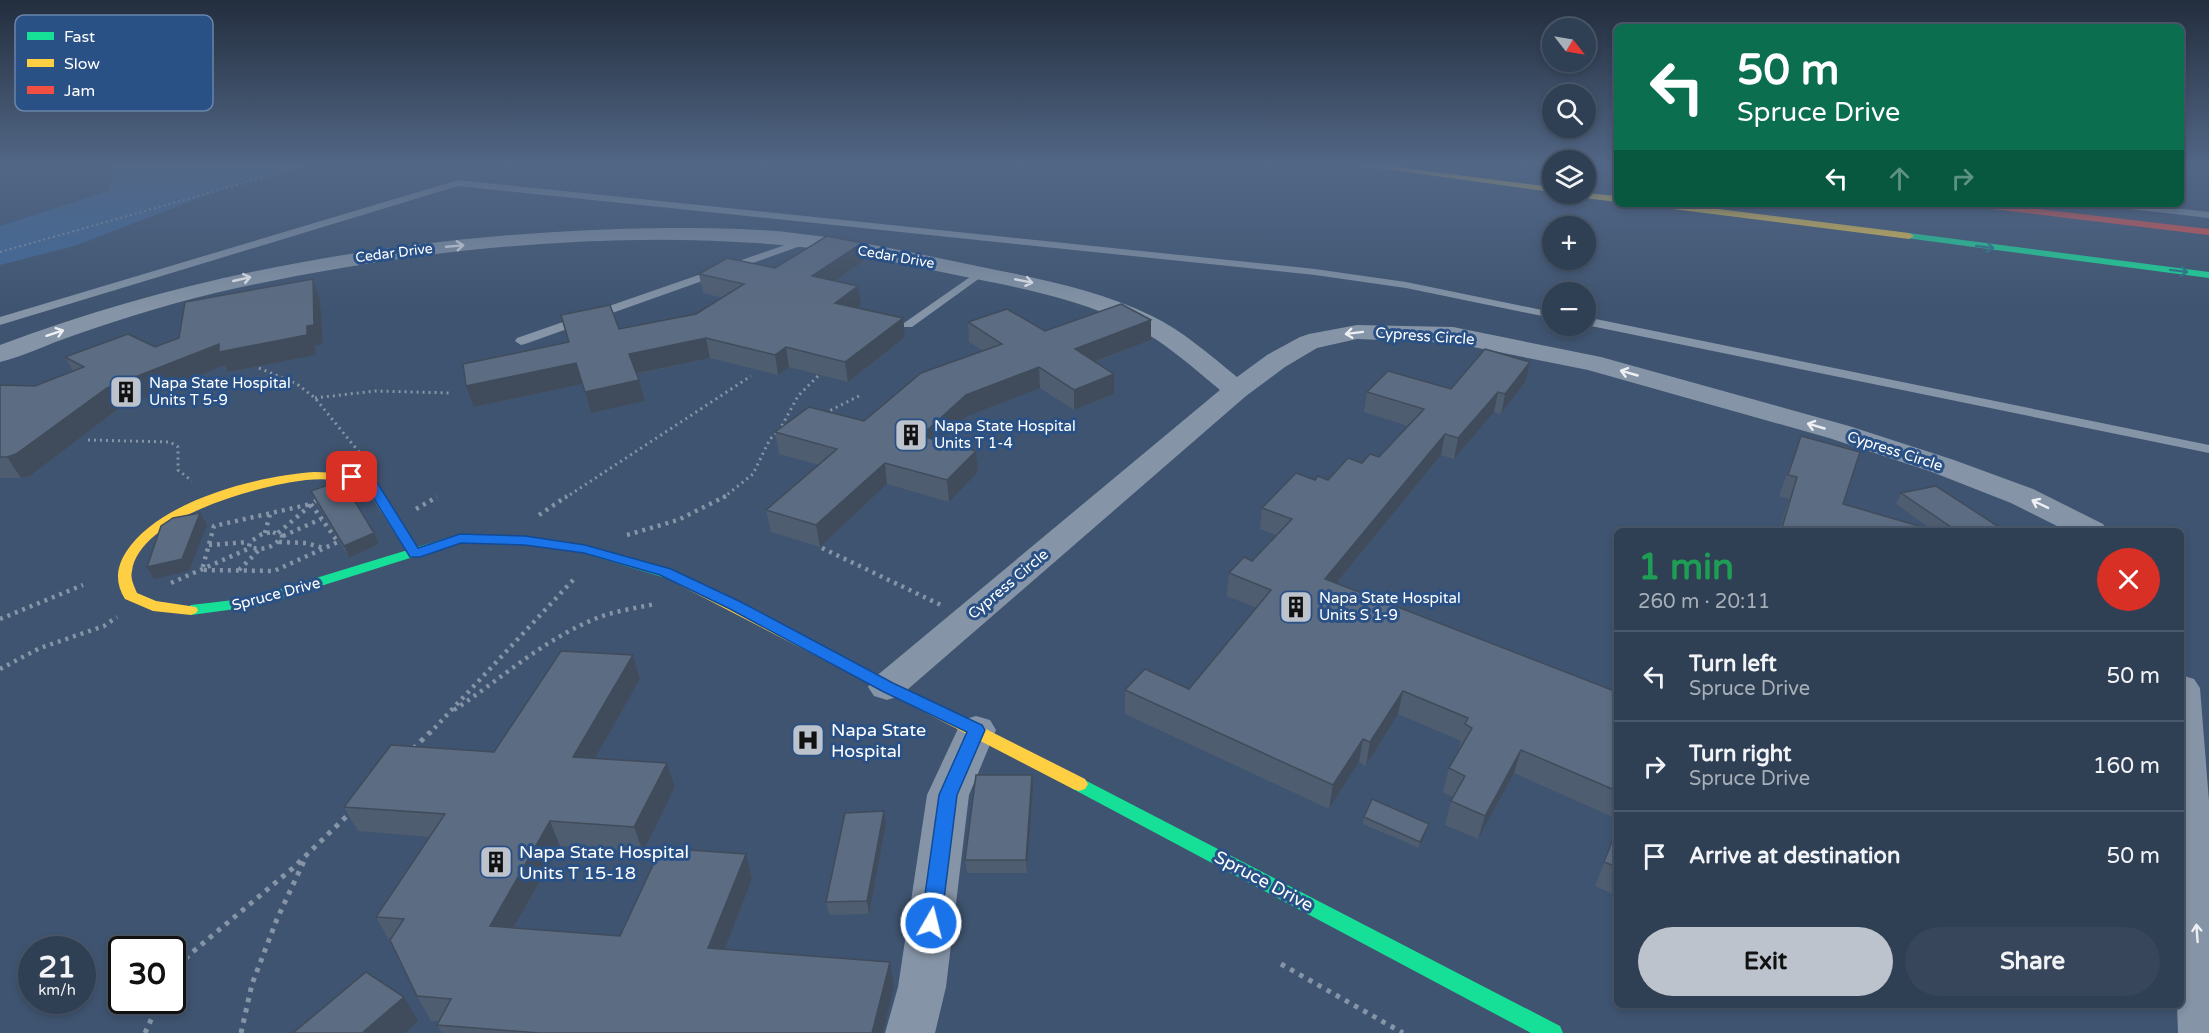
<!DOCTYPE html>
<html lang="en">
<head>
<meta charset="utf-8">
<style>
  body { margin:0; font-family:"Varela Round",sans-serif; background:#37465a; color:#f1f3f6; height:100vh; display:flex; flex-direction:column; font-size:22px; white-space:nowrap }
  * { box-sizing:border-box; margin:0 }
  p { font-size:20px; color:#a7afb8 }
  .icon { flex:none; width:33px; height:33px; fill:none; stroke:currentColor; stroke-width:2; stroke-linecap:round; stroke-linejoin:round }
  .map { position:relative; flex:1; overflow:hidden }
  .panel { position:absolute; left:1614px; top:528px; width:570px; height:480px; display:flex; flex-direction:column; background:#2f3f54; border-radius:9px; box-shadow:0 3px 9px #0003,0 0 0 2px #4a586b }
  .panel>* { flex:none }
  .guide { position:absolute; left:1614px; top:24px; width:570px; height:183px; border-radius:9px; box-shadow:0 3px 9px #0003,0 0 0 2px #4a586b; background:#0b6e4f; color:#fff; overflow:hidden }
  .needle { width:39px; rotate:121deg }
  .tools { position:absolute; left:1542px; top:18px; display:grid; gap:12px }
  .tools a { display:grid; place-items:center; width:54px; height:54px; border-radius:50%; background:#2f3f54; box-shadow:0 3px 9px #0003,0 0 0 2px #4a586b; font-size:30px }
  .speed { position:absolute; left:18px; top:936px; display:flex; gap:12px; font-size:30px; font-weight:700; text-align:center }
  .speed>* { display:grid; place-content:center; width:78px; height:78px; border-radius:50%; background:#2f3f54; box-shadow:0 3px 9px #0003,0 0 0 2px #4a586b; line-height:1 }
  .speed small { font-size:15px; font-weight:400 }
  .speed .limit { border:3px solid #111; border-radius:9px; background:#fff; color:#111 }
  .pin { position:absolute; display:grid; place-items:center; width:51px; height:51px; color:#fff; margin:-26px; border-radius:12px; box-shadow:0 3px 9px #0006 }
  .me { position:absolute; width:66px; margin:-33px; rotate:8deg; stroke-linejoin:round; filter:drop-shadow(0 0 4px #0008) }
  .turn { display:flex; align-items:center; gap:21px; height:126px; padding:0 24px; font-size:27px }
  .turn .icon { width:78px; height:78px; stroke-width:2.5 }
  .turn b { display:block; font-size:42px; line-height:51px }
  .lanes { display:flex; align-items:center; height:57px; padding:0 24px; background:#0003; justify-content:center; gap:30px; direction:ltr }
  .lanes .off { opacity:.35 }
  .round { display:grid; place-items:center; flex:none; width:63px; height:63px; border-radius:32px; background:#37465a }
  .overview { display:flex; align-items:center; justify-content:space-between; height:102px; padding:0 24px }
  h1 { font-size:36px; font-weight:800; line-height:45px; color:#1e9e55 }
  .button { display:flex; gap:12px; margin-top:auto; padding:12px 24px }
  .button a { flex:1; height:69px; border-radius:36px; background:#bcc3cd; color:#111; font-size:24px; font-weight:800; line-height:69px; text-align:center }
  .button a+a { background:#37465a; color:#f1f3f6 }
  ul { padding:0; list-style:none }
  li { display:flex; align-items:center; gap:18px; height:90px; padding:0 24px; border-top:2px solid #4a586b }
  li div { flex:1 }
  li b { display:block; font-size:22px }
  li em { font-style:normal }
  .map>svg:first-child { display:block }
  .green { fill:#3f689a }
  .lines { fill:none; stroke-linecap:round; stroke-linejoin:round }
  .path-far3 { stroke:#8594a6; stroke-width:2; stroke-dasharray:2 3; stroke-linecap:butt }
  .path-far2 { stroke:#8594a6; stroke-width:3; stroke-dasharray:2 4; stroke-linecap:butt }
  .path-far1 { stroke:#8594a6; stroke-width:4.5; stroke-dasharray:3 5; stroke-linecap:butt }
  .path { stroke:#8594a6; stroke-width:5; stroke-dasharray:4.5 6; stroke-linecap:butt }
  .lane { fill:#8594a6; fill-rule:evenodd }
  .street { fill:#8594a6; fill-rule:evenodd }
  .fast { fill:#16e098; fill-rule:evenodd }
  .slow { fill:#ffcf43; fill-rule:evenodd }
  .jam { fill:#f24e42; fill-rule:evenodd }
  .wall { fill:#4f5d70 }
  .shaded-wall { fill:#404c5b }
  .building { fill:#5c6c82; stroke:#404c5b; stroke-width:1.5 }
  .oneway { stroke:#edeff2 }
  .oneway2 { stroke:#247c8b }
  .route { fill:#1a73e8; stroke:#114b97; stroke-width:1.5 }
  .labels { text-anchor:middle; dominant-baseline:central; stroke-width:6; stroke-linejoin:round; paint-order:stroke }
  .far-street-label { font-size:14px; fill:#fff; stroke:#2a5185 }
  .street-label { font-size:15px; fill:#fff; stroke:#2a5185 }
  .poi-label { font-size:15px; fill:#fff; stroke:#2a5185; text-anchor:start }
  .near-poi-label { font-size:18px; fill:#fff; stroke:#2a5185; text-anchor:start }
  .near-street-label { font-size:18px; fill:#fff; stroke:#2a5185 }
  .key { fill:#2a5185; stroke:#6a85aa; stroke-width:1.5 }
  .key-label { font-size:16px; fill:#fff }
</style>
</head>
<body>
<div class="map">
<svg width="2209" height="1033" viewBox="0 0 2209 1033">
  <rect width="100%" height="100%" fill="#3f5470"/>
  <!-- green -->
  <path class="green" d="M115,166H304L226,188L74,246L0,265V226L109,191Z"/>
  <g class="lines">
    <!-- path-far3 -->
    <path class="path-far3" d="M0,252L304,166"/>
    <!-- path-far2 -->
    <path class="path-far2" d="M259,368L297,384L315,398L363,457
      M315,398L375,391L451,393
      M825,413L859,396
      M779,431L798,396L818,376
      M88,440L170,442L178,447V470L192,481
      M565,498L751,376
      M723,498L753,474L770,439L779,431"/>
    <!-- path-far1 -->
    <path class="path-far1" d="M311,504L338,542L274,571L202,570L214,526Z
      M416,509L437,497
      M539,515L567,496
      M273,532L282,536C274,548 263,551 249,547L250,542L262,534Z
      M265,533L270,514
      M278,533L318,499
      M627,535L678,520L726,496
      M283,536L321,519
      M279,542L306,543L323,548
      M209,545L249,542
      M822,548L943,606
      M239,570L259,550
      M171,583L250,548
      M0,619L83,585
      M0,669L40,648L104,626L117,617
      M454,710C501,679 544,639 597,618C615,611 636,608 655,604
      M429,734L574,579"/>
    <!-- path -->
    <path class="path" d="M413,749L430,732
      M1281,964L1403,1033
      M172,975L189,955L293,868L351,812
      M145,1033L160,1000
      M241,1033L252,984L277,919L305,859"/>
    <!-- lane -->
    <path class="lane" d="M458,180L1315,269L1406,282L1552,312V318L1406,288L1315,275L458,186L0,325V317Z
      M2108,204H2139L2209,212V218L2113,207Z
      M805,238L810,241L809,243L525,344L521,345L515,341L517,338Z
      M980,270L984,271V275L912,327H904V323Z
      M1586,317L2209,445V453L1586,325Z"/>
    <!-- street -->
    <path class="street" d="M665,228C711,228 757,228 802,234C861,241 919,254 977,266C1036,278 1097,289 1152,316C1183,331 1210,355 1237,377L1267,355L1300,337L1309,334L1357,325L1453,327L1601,357L1849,426L1954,460L2033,489L2103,524L2108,531H2067L2011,503L1932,472L1829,438L1588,370L1453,343L1357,339L1317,348L1285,367L1246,396L900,696L887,700L874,696L868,687L874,678L1220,390C1192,367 1165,342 1133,326C1078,298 1016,287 956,275C898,263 840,250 781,245C604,229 409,251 237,288C181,300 126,317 72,336C48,344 25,356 0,362V345C213,265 438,231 665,228Z
      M2181,675L2194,679L2200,688L2209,801V1033H2178L2177,1005H2181Z
      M976,716L990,720L996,730L969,795L946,987L935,1033H885L898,987L927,795L962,720Z"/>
    <!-- fast -->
    <path class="fast" d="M1909,233L2209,272V278L1906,238L1904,236Z
      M460,534L524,536L585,545L674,571L676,574L669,579L583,553L524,544L461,542L257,606L191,615L184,610L191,605L251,598Z
      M1079,777L1560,1026L1563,1033H1531L1073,789L1070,784L1073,779Z"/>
    <!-- slow -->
    <path class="slow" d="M1363,166H1388L1552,187V192Z
      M1586,193L1617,196V202L1576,197L1572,194Z
      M1653,204H1678L1909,233L1914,236L1909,239L1657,207Z
      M314,472L346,473L375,480L422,554L420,557H410L365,486C346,480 326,478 306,480C261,485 139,517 132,571C130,578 134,586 137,593L156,601L196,607L198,610L196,613L191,615L153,611L125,599C115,583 116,568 126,552C159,501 256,476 314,472Z
      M669,569L1085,779L1088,784L1085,789L1079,791L1073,789L664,577L662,574Z"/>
    <!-- jam -->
    <path class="jam" d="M1971,204H1997L2209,229V235L1975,207Z"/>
  </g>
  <!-- wall -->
  <path class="wall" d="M862,243L864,261L835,281L861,305L857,308L903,318L905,337L848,382L789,367L778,375L710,358L637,374L645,401L591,413L582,384L474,407L569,342L561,315L619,329L696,314L723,298L703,293L699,274L775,268Z
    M313,279L320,298L323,344L315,346L316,355L228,372L225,365L118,409L30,476L21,478H0V385L35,386L73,371L65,357L155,347L179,338Z
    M968,322L1045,331L1151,340L1095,362L1114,394L1074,410L1040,388L968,416L940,441L976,451L978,472L949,502L887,484L820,547L771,532L766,510L819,465L779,454L775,432L864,421L983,351L969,342Z
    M1530,362L1526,381L1501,414L1494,412L1454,459L1441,455L1337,583L1617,692V819L1514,773L1478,839L1445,825L1451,801L1453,797L1443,792L1449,768L1460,748H1459L1461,741L1398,714L1366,766L1359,762L1329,809L1125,714V690L1189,689L1257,608L1227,596L1229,573L1252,561L1276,535L1260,529L1262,508L1315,480H1328L1362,463L1379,457L1408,426L1364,412L1367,392L1451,389Z
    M1801,436L1843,504L1929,531H1779L1789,499L1779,496Z
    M311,491L379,544L349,558L316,502Z
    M1901,493L2005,531H1934L1896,504Z
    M633,655L640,679L595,758L667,763L675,787L643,852L560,846L514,928L620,936L746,854L752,879L725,949L890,962L894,986L883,1033H442L437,1025L439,1021H431L417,996L391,942H390L376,917L430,837L358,831L344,807L494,752Z
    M1033,788L1027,873H967L965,860Z
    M884,811L886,824L869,914L829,915L826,902Z
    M1364,817L1429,824L1427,830L1419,848L1363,824Z
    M1617,829V896L1595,886Z"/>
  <!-- shaded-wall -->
  <path class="shaded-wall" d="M862,243L864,261L814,295L812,276Z
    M313,279L320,298L323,344L315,346L316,355L228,372L225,365L118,409L30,476L21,478L7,457L107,388L219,344L307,326Z
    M858,286L861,305L837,322L835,303Z
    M903,318L905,337L848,382L845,362Z
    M1151,320V340L1075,369V349Z
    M706,338L710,358L634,374L629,354Z
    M786,347L789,367L778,375L775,355Z
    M1530,362L1526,381L1501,414L1505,394Z
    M576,363L582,384L474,407L466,386Z
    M1039,367L1040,388L968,416L923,457L921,436L966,395Z
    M1114,374V394L1074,410V390Z
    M639,380L645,401L591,413L585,392Z
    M1498,392L1494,412L1454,459L1458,438Z
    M1445,434L1441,455L1322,601L1325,579Z
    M976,451L978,472L949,502L947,480Z
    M885,463L887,484L820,547L816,525Z
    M200,513L207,525L189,571L154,579L147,567Z
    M374,533L379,544L349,558L344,546Z
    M633,655L640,679L582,781L573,757Z
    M1403,691L1398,714L1366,766L1370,742Z
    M1363,739L1359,762L1329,809L1333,785Z
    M1521,750L1514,773L1478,839L1485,816Z
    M667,763L675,787L643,852L634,827Z
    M1032,775L1033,788L1027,873L1026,860Z
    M884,811L886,824L869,914L867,901Z
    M550,821L560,846L501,950L490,926Z
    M1429,824L1427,830L1419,848L1420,842Z
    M746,854L752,879L716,972L708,948Z
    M890,962L894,986L883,1033H872Z
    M404,997L418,1021L405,1033H362Z"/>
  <!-- building -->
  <path class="building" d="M827,236L862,243L812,276L858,286L835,303L903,318L845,362L786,347L775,355L706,338L629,354L639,380L585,392L576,363L466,386L463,364L569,342L561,315L610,305L619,329L696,314L744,284L699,274L727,258L775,268Z
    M313,279L314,325L307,326V335L219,352V344L107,388L16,454L7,457H0V385L35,386L84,367L65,357L128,334L155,347L179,338L185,302Z
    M1121,304L1151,320L1075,349L1114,374L1074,390L1039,367L966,395L921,436L976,451L947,480L885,463L816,525L766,510L837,449L775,432L809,407L864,421L921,373L1002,344L968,322L1007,309L1045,331Z
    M1485,349L1530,362L1505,394L1498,392L1458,438L1445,434L1325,579L1617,692V791L1521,750L1485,816L1451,801L1465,776L1449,768L1472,728L1465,724L1468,718L1403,691L1370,742L1363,739L1333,785L1125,690L1145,669L1189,689L1271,590L1229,573L1244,557L1252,561L1292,519L1262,508L1296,473L1315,480L1318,476L1328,480L1348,458L1362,463L1370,454L1379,457L1424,409L1367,392L1388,371L1451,389Z
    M1801,436L1860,452L1843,504L1929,529V531H1781L1797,477L1788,475Z
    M342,480L374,533L344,546L311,491Z
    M1936,486L2005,531H1957L1901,493Z
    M200,513L182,559L147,567L161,526L173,518Z
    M561,651L633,655L573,757L667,763L634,827L550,821L490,926L620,936L661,848L746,854L708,948L890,962L872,1033H539L437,1025L451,999L417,996L390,940L404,919L376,917L445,814L344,807L391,745L494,752Z
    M976,775H1032L1026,860H965Z
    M1372,799L1429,824L1420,842L1364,817Z
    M884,811L867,901L826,902L845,813Z
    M1617,829V867L1604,862Z
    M366,972L404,997L362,1033H293Z"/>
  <!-- one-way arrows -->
  <defs><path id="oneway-shaft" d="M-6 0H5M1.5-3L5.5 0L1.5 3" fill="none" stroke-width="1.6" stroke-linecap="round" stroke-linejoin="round" transform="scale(1.5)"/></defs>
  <g class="oneway">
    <use href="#oneway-shaft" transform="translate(455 246) rotate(-5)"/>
    <use href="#oneway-shaft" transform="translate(242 279) rotate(-13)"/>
    <use href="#oneway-shaft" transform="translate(1024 281) rotate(11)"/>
    <use href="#oneway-shaft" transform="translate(55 333) rotate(-18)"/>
    <use href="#oneway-shaft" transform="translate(1354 333) rotate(173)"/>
    <use href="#oneway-shaft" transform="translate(1629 373) rotate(-164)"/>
    <use href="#oneway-shaft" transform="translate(1816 426) rotate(-164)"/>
    <use href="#oneway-shaft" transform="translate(2040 504) rotate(-154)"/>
    <use href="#oneway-shaft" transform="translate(2197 933) rotate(-94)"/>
  </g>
  <g class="oneway2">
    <use href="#oneway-shaft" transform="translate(1985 247) rotate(7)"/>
    <use href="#oneway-shaft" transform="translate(2179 271) rotate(7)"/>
  </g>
  <!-- sky -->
  <linearGradient id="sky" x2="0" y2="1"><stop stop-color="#232e3e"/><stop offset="0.53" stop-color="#526786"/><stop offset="1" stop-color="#526786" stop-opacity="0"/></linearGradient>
  <rect width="2209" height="311" fill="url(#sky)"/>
  <!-- route -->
  <path class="route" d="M352,473L369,478L378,484L418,548L460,534L525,536L585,545L671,569L741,602L893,683L982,725L985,730L957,795L941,923L938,929L931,931L924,929L921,923L939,795L967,732L882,691L730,609L660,575L584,553L525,545L461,543L420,557H410L368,489L345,477Z"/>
  <!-- icons -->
  <defs>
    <g id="building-square" transform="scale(1.725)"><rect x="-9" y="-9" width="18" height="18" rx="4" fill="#bcc3cd" stroke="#2a5185"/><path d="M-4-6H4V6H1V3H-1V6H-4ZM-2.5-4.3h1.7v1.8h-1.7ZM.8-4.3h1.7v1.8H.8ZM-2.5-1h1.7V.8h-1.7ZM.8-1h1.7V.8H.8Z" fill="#111"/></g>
    <g id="hospital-square" transform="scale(1.725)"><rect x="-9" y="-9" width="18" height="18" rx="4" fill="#bcc3cd" stroke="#2a5185"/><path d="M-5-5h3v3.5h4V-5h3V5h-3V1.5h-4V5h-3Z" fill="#111"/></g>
  </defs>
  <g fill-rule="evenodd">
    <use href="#building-square" x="126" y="392"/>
    <use href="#building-square" x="911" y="435"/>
    <use href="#building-square" x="1296" y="607"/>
    <use href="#hospital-square" x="808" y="740"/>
    <use href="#building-square" x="496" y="862"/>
  </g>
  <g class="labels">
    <!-- far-street labels -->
    <g class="far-street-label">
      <text transform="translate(394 253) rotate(-7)">Cedar Drive</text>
      <text transform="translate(896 257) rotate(10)">Cedar Drive</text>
    </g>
    <!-- street labels -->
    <g class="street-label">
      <text transform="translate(1425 336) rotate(4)">Cypress Circle</text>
      <text transform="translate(1895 451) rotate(18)">Cypress Circle</text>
      <text transform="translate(1008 584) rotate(-40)">Cypress Circle</text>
      <text transform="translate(276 594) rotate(-15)">Spruce Drive</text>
    </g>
    <!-- poi labels -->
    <g class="poi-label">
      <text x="149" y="383">Napa State Hospital<tspan x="149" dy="17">Units T 5-9</tspan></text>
      <text x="934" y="426">Napa State Hospital<tspan x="934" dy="17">Units T 1-4</tspan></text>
      <text x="1319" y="598">Napa State Hospital<tspan x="1319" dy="17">Units S 1-9</tspan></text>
    </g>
    <!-- near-poi labels -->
    <g class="near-poi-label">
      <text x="831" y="730">Napa State<tspan x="831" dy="21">Hospital</tspan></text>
      <text x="519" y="852">Napa State Hospital<tspan x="519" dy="21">Units T 15-18</tspan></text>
    </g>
    <!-- near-street labels -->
    <g class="near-street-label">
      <text transform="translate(1264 881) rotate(28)">Spruce Drive</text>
    </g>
  </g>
  <!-- legend -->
  <rect x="15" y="15" width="198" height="96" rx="9" class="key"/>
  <rect x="27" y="32" width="27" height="8" fill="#16e098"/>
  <rect x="27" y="59" width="27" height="8" fill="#ffcf43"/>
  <rect x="27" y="86" width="27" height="8" fill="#f24e42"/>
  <g class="key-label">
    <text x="64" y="42">Fast</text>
    <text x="64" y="69">Slow</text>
    <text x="64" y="96">Jam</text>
  </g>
</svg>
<div class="tools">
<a><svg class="needle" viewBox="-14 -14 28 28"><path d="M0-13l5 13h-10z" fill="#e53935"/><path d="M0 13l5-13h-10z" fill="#a7afb8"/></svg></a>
<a><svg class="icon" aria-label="search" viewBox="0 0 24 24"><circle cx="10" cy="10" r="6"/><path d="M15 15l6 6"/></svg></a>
<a><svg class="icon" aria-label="layers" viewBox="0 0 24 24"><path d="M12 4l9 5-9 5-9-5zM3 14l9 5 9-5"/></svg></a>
<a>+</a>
<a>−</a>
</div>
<div class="speed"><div>21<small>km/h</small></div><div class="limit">30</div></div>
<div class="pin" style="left:352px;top:477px;background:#d93025"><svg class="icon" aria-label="arrive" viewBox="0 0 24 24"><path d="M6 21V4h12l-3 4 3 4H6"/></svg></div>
<svg class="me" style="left:931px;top:923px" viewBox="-20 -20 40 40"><circle r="17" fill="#1a73e8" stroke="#fff" stroke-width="3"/><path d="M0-11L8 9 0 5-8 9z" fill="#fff"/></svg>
<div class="guide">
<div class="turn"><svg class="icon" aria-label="left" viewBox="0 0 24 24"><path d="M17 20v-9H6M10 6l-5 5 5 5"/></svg><div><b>50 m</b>Spruce Drive</div></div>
<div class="lanes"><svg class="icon" aria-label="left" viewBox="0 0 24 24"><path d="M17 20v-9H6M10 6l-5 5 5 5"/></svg><svg class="icon off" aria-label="ahead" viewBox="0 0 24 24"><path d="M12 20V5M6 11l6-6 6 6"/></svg><svg class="icon off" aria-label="right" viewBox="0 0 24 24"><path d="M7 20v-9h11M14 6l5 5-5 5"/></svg></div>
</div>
<section class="panel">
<div class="overview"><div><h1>1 min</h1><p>260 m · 20:11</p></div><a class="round" style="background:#d93025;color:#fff"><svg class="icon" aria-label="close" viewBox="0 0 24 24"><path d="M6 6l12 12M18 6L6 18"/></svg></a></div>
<ul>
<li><svg class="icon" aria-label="left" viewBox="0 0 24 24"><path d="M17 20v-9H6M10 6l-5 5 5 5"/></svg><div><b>Turn left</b><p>Spruce Drive</p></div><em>50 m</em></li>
<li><svg class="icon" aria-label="right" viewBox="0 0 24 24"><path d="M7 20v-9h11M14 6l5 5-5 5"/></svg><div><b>Turn right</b><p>Spruce Drive</p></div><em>160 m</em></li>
<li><svg class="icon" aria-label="arrive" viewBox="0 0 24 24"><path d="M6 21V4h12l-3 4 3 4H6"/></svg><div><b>Arrive at destination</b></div><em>50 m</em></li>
</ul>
<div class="button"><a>Exit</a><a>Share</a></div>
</section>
</div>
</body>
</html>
